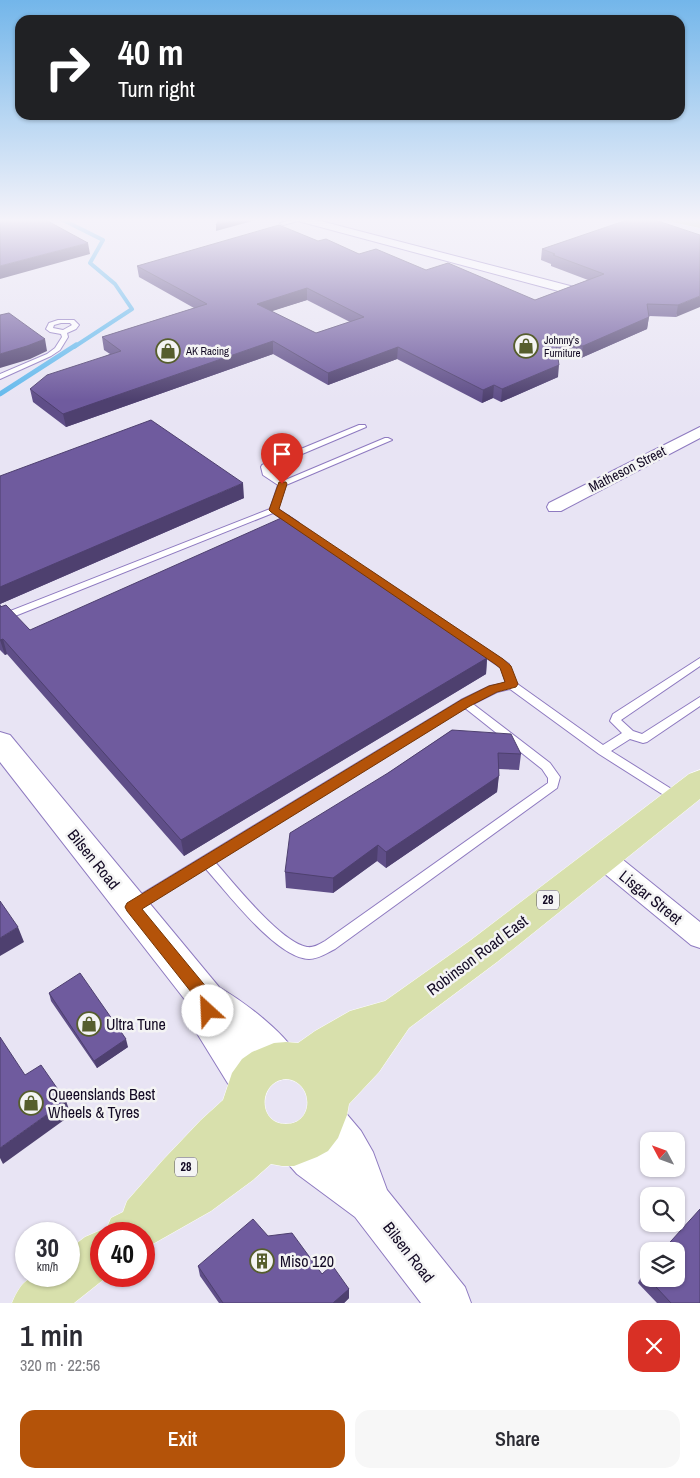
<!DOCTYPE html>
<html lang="en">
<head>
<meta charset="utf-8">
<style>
  body { margin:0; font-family:"Archivo Narrow",sans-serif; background:#f7f7f7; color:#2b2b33; height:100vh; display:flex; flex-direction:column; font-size:19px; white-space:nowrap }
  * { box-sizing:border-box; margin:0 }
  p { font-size:16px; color:#7c7c81 }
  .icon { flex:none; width:28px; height:28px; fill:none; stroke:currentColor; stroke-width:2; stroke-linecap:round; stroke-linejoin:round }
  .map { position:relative; height:1303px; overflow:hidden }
  .side { display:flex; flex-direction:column; background:#fff; flex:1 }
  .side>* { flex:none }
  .banner { position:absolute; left:15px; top:15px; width:670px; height:105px; border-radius:15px; box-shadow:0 1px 4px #0004; background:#202124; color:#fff; overflow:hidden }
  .needle { width:32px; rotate:311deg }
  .tools { position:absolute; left:640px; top:1132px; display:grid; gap:10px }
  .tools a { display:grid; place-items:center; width:45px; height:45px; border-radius:10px; background:#fff; box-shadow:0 1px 4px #0004; font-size:25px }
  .speed { position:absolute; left:15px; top:1222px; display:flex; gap:10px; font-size:25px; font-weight:700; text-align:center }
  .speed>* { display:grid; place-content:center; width:65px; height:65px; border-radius:50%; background:#fff; box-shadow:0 1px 4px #0004; line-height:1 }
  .speed small { font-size:12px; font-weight:400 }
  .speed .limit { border:8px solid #d22; background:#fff; color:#111 }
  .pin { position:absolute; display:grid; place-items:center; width:42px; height:42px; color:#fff; margin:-51px -21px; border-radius:50% 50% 50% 0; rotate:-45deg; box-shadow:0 0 5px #0007 }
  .pin .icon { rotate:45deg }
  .me { position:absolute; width:55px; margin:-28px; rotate:335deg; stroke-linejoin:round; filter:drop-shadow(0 0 4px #0008) }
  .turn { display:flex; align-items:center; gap:18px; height:105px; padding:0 20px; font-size:22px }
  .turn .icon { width:65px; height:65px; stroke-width:2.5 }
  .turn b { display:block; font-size:35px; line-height:42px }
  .round { display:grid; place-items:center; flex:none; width:52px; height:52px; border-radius:15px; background:#f7f7f7 }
  .overview { display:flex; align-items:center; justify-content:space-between; height:85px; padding:0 20px }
  h1 { font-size:30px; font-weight:600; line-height:38px }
  .cta { display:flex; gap:10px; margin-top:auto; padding:10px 20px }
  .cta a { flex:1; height:58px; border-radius:15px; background:#b45309; color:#fff; font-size:20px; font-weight:600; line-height:58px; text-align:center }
  .cta a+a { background:#f7f7f7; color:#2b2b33 }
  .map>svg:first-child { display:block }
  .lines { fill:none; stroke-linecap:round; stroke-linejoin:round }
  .stream-far1 { stroke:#63b9ec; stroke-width:4 }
  .stream { stroke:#63b9ec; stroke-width:5 }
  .service-casing { stroke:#8e7ac0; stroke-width:2 }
  .minor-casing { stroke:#8e7ac0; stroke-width:2 }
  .tertiary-casing { stroke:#8e7ac0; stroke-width:2 }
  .primary-casing { stroke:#fff; stroke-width:1 }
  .trunk-casing { stroke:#fff; stroke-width:1 }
  .service { fill:#fff; fill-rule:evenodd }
  .minor { fill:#fff; fill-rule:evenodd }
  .tertiary { fill:#fff; fill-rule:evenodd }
  .primary { fill:#d8e0ac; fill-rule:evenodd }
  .trunk { fill:#cbd690; fill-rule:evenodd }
  .wall { fill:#5f4e88; fill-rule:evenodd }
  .shaded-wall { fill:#4e406f }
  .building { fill:#6f5b9e; stroke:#4e406f; fill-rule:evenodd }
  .route { fill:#b45309; stroke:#753606 }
  .labels { text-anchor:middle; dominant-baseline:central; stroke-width:5; stroke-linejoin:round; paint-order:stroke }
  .far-poi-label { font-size:11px; fill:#130a24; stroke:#f4f4f4; text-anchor:start }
  .shield { fill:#f4f4f4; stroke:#565062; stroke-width:1 }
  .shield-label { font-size:12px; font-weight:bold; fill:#130a24 }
  .street-label { font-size:14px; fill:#130a24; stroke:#f4f4f4 }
  .near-street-label { font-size:16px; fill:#130a24; stroke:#f4f4f4 }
  .near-poi-label { font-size:16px; fill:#130a24; stroke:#f4f4f4; text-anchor:start }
</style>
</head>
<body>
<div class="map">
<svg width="700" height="1303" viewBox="0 0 700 1303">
  <rect width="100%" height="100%" fill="#e8e4f4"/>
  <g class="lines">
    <!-- stream-far1 -->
    <path class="stream-far1" d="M59,218L103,240L90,263L115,284L132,309L74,347"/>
    <!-- stream -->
    <path class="stream" d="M0,394L76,345"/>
    <!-- service casing -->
    <g class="service-casing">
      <path id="service" d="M301,218L305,219L283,225L280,223Z
        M58,320H74L79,325L76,329L67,333L68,337L60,350L51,356L0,379V374L47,354L55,348L62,337L61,334L50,332L46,329L49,323ZM61,323H70L72,325L63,330L53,328L54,325Z
        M359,425H365L366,427L269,468L270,472L283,481L385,438H388L392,440L286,485L278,509L298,522L299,524L298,526H292L273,513L0,622V615L270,509L278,485L263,475L261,467L262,465Z
        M367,569L509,664L516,683L603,745L622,733L610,721L613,714L700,658V666L621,720L633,731L642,734L700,697V706L647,742L643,743L630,739L611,751L681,795L683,798L681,801L677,802L673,801L599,754L510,689L497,692L473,704L550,763L560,777L557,788L335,949C327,953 318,959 309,959C276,958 227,892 205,868L140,909L135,910L130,909L129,905L130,901L461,700L490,686L506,683L501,668L364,574L362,572ZM465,708L542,769L548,778V783L325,941C320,944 314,948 307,947C280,942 234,883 215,862Z"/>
    </g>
    <!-- minor casing -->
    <g class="minor-casing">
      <path id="minor" d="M298,218H309L574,287L576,290L574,293H566L298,221Z
        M700,427V438L561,511H549L547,507L549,503Z
        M603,848L612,851L700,922V948L691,945L594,865L591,858L594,851Z"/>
    </g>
    <!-- tertiary casing -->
    <g class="tertiary-casing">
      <path id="tertiary" d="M0,732L10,735L219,987C244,1002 288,1034 300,1061L294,1074L281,1079L268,1074L263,1069L268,1082L263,1095L249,1101L235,1095L198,1035L193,1023L189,1005L0,762Z
        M325,1099L339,1105L361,1131L373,1152L387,1190L465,1287L471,1303H421L355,1217L297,1174L282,1157L276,1143L282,1129L296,1123L309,1128L305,1119L311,1105Z"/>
    </g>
    <!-- primary casing -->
    <g class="primary-casing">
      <path id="primary" d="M700,770V799L497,962L409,1028L379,1072L349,1104L347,1115L338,1138L328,1151L317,1157L294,1166H282L271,1164L253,1180L211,1211L144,1249V1234H101V1276H108L74,1303H12C26,1270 37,1276 69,1276V1249L85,1237L101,1230L105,1232L111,1218L123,1212L127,1201L163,1160L201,1120L223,1100L232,1073L242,1059L252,1052L274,1043L286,1042L298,1043L315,1031L350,1011L385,1001L471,940L689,774ZM286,1079C314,1081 315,1124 286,1124C257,1124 258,1081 286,1079Z"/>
    </g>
    <!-- trunk casing -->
    <g class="trunk-casing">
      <path id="trunk" d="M665,218H691L700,220V228L667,221Z"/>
    </g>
    <!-- service -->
    <use href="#service" class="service"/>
    <!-- minor -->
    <use href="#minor" class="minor"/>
    <!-- tertiary -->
    <use href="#tertiary" class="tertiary"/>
    <!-- primary -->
    <use href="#primary" class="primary"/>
    <!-- trunk -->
    <use href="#trunk" class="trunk"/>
  </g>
  <!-- wall -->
  <path class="wall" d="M700,235L676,317L649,316L647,329L581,358L558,357V377L501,402L493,398L482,403L397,359L328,385L273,354L66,427L33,402L30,389L110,354L104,350L102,337L194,308L139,277L137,266L318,241L359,254L426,270L535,300L588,280L551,266V264L541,260L542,249ZM307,300L350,322L316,333L271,311Z
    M0,476L244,498L0,604L1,606L30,630L487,658L486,674L184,856L7,654L5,655L0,650Z
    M452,730L521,754L519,770L499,769L497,792L386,868L377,861L333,893L286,888L285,872L388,773Z
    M49,993L128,1047L97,1068L51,1001Z
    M268,1236L322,1274L349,1289V1298L344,1303H219L200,1276L198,1266Z
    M643,1273L700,1303H657L638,1283Z"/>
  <!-- shaded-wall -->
  <path class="shaded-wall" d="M244,218H260V219L216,231V225Z
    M88,243L90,254L0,279V266Z
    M307,288V300L257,316V304Z
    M700,296V307L676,317L678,305Z
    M649,317L647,329L581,358L583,346Z
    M45,339L47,351L30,359L0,368V354Z
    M273,341V354L66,427L63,414Z
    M398,347L397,359L328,385V373Z
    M559,365L558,377L501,402L502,389Z
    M494,385L493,398L482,403L483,390Z
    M243,483L244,498L0,604L2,612L0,614V587Z
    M3,639L7,654L5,655L0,640Z
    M487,658L486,674L184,856L181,840Z
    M499,776L497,792L386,868V852Z
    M378,845L377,861L333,893V878Z
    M18,927L24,942L0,956V938Z
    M126,1039L128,1047L97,1068L94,1061Z
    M66,1101L71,1115L3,1164L0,1158V1148Z
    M349,1289V1298L344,1303H333Z"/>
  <!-- building -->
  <path class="building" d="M0,218H42L88,243L0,266Z
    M220,218H244L216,225Z
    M633,218H649L700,235V296L678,305L647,304L649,317L583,346L556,345L559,365L502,389L494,385L483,390L398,347L328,373L273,341L63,414L30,389L47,375L121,351L102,337L207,304L137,266L279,225L318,241L326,239L359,254L376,249L426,270L448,263L535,300L604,274L553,255L555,254L542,249ZM307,288L364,317L316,333L257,304Z
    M9,313L45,339L27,346L0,354V315Z
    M151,420L243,483L0,587V476Z
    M288,515L487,658L181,840L3,639L0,640V607L6,605L30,630Z
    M452,730L511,734L521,754L498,753L499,776L386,852L378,845L333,878L285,872L290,833L388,773Z
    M0,901L18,927L0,938Z
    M80,973L126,1039L94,1061L49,993Z
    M0,1037L25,1075L41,1065L66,1101L0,1148Z
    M700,1209V1303H671L643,1273L649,1266V1279H676V1251H662Z
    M253,1219L268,1236L292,1233L322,1274L332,1265L349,1289L333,1303H223L198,1266Z"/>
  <!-- sky -->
  <linearGradient id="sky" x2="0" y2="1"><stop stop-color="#73b6ea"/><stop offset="0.55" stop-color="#f5f3fa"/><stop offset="1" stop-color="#f5f3fa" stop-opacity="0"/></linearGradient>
  <rect width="700" height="400" fill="url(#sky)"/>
  <!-- route -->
  <path class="route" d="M279,482H286L287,484L279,509L503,659L511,666L518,684L516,687L497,692L470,706L142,909L212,994L216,1011L214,1016L208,1019L203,1016L199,1002L127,911L125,907L127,903L461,700L489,686L505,682L500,668L495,664L271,512L269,510Z"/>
  <!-- icons -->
  <defs>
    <g id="shop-ring" transform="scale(1.25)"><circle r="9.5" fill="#f4f4f4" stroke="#565e2d" stroke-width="1.5"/><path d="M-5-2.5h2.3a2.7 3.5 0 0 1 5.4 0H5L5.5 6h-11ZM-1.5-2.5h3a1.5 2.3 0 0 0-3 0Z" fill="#565e2d"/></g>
    <g id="building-ring" transform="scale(1.25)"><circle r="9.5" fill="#f4f4f4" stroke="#565e2d" stroke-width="1.5"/><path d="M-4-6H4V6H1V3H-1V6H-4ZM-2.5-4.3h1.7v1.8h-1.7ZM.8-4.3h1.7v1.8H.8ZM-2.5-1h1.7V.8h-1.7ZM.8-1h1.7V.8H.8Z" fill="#565e2d"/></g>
  </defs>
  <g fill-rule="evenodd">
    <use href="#shop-ring" x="526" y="346"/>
    <use href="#shop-ring" x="168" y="351"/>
    <use href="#shop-ring" x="89" y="1024"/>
    <use href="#shop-ring" x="31" y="1103"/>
    <use href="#building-ring" x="262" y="1261"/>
  </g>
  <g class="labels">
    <!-- far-poi labels -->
    <g class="far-poi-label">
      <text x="544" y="340">Johnny's<tspan x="544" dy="13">Furniture</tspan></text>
      <text x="186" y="351">AK Racing</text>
    </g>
    <!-- shield labels -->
    <g class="shield">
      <rect x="537" y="890.5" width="22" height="19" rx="4"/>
      <rect x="175" y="1157.5" width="22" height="19" rx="4"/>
    </g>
    <g class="shield-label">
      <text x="548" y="900">28</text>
      <text x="186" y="1167">28</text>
    </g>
    <!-- street labels -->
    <g class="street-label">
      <text transform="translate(627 469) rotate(-27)">Matheson Street</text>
    </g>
    <!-- near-street labels -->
    <g class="near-street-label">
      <text transform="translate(94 859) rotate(51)">Bilsen Road</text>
      <text transform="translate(651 897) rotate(39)">Lisgar Street</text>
      <text transform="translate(477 955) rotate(-37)">Robinson Road East</text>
      <text transform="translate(409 1252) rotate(52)">Bilsen Road</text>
    </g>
    <!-- near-poi labels -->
    <g class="near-poi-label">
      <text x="106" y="1024">Ultra Tune</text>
      <text x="48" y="1094">Queenslands Best<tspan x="48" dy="18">Wheels &amp; Tyres</tspan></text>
      <text x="280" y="1261">Miso 120</text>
    </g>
  </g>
</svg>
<div class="tools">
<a><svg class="needle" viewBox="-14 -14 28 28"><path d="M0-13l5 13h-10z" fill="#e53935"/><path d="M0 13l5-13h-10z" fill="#7c7c81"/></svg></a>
<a><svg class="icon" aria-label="search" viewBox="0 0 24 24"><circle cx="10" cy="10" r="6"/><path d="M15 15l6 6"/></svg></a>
<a><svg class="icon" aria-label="layers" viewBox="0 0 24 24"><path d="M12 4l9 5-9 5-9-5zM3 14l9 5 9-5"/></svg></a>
</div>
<div class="speed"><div>30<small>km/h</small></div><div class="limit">40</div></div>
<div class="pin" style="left:282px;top:484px;background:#d93025"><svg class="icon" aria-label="arrive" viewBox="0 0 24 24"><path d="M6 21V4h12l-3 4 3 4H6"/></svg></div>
<svg class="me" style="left:208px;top:1011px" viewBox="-20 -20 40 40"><circle r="19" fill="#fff"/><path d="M0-13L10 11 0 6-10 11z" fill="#b45309"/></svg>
<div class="banner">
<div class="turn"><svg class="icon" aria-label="right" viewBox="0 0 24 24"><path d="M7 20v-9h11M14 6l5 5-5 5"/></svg><div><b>40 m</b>Turn right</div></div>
</div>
</div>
<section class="side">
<div class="overview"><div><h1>1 min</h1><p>320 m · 22:56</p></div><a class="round" style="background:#d93025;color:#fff"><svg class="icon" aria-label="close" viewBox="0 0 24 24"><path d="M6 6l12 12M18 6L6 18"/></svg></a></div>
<div class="cta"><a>Exit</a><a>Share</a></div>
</section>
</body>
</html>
